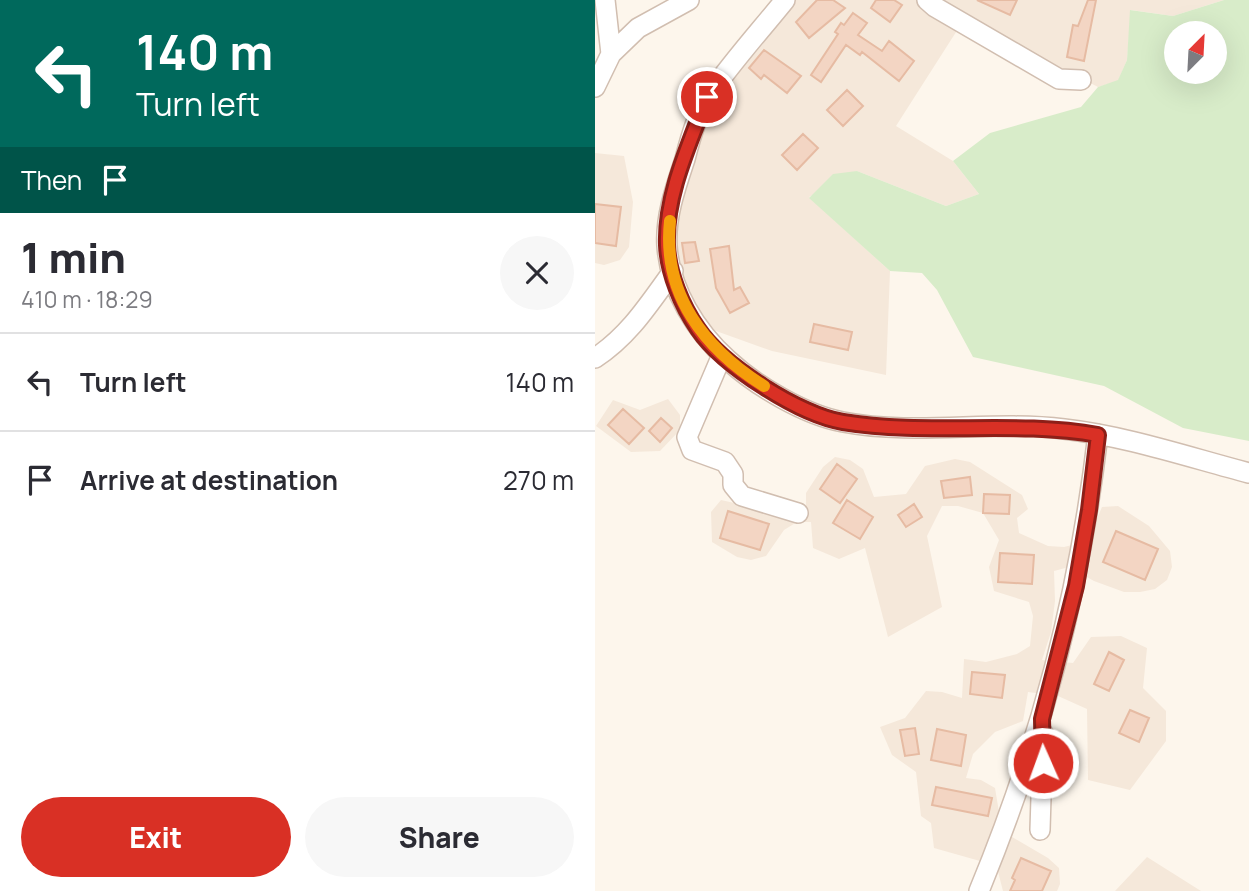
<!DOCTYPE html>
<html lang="en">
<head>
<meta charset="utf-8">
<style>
  body { margin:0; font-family:Manrope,sans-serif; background:#f7f7f7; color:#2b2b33; height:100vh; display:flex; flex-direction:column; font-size:26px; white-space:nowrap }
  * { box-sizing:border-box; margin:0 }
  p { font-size:23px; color:#7c7c81 }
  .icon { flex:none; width:38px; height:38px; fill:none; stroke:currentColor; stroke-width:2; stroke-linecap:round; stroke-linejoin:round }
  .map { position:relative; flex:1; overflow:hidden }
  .panel { display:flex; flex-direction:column; background:#fff; width:595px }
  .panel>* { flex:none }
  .guide { background:#00695c; color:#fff; overflow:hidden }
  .needle { width:46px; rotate:24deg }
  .tools { position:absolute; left:569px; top:21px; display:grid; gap:14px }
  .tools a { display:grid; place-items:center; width:63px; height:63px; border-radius:50%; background:#fff; box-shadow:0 7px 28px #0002; font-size:35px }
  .pin { position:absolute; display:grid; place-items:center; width:60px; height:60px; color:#fff; margin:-30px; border:4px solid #fff; border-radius:50%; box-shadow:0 2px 7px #0007 }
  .me { position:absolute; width:77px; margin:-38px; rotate:358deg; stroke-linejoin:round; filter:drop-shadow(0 0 5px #0008) }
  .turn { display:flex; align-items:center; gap:24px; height:147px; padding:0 21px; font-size:32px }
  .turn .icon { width:91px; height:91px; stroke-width:2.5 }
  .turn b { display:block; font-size:49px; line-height:60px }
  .then { display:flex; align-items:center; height:66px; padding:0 21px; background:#0003; gap:14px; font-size:26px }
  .round { display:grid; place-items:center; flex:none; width:74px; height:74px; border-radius:37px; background:#f7f7f7 }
  .summary { display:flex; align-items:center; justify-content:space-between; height:119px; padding:0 21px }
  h1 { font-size:42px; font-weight:800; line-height:52px }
  .button { display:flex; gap:14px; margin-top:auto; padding:14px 21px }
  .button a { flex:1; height:80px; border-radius:42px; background:#d93025; color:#fff; font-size:28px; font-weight:800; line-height:80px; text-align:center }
  .button a+a { background:#f7f7f7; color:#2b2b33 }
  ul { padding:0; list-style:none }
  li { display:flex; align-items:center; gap:21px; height:98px; padding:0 21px; border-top:2px solid #e1e1e2 }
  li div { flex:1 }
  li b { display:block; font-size:26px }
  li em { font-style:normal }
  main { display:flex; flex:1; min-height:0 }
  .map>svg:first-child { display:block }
  .residential { fill:#f5e8da }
  .green { fill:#d8ecc9; fill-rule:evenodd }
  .building { fill:#f3d5c3; stroke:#e6bba3; stroke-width:2 }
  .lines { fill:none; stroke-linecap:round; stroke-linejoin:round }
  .minor-casing { stroke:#d1beb0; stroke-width:22 }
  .minor { stroke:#fff; stroke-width:19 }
  .route-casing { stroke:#8d1f18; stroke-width:18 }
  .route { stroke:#d93025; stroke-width:12 }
  .slow { stroke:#f59e0b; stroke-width:12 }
</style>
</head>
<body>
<main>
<section class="panel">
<div class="guide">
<div class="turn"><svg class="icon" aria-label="left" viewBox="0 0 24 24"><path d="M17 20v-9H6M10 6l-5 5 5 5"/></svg><div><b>140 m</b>Turn left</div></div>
<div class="then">Then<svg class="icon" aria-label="arrive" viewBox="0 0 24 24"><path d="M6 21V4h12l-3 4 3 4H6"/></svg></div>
</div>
<div class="summary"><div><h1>1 min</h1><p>410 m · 18:29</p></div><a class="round"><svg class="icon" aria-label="close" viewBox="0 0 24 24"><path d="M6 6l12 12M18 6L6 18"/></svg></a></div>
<ul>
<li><svg class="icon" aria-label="left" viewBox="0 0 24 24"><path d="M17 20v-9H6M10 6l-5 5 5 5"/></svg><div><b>Turn left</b></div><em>140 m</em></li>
<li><svg class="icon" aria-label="arrive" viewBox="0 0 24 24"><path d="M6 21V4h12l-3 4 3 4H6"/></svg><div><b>Arrive at destination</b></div><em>270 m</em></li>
</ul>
<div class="button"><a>Exit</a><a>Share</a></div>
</section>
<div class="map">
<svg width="654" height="891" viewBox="0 0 654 891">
  <rect width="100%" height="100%" fill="#fdf6ec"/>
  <!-- residential -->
  <path class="residential" d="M200,0H629L578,16L536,10L532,60L523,81L503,87L370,18L301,126L358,161L384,194L351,206L262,171L214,197L295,271L291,375L177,351L110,327L89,286L79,245L84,205L99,152L119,101L167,45Z
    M0,153L29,156L38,202L34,247L25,260L9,265L0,263Z
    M73,399L85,415V430L65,451L36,452L1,426L18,400L45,410Z
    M240,457L255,460L268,469L279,497L311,494L330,466L360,459L375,462L427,495L433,509L422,518L424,533L453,546L469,547L481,544L496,533L507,507L523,506L554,526L575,551L577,567L572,580L560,589L545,592H529L499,581L474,567L459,571L460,601L456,632L447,660L478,663L496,637L526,636L552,648L548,688L571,711V741L535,790L493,780L492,709L463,696L433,692L428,721L400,732L378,754L371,778L386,780L400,788L405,818L412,834L453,858L464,868L465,884L462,891H408L400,860L385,861L339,848L336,823L326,816L321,772L297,755L285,727L310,718L331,691L347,692L367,698L369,659L391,662L422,654L435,646L438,616L434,602L399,591L394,567L404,540L388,513L363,506H347L332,536L347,607L293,637L270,548L244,559L218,548L216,522H202L189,530L171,556L156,560L142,557L117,542L116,512L126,500L157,507L211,508V493L228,467Z
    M552,857L606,891H520Z"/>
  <!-- green -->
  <path class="green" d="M629,0H654V441L588,428L509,386L378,357L342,290L327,273L295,271L214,198L238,174L262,171L351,206L384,194L358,161L395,133L486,107L503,87L523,80L532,60L535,10L578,16ZM581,33H620V72H581Z"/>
  <!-- building -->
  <path class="building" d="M222,0H238L250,8L214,38L201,22Z
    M281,0H299L307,5L295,22L276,8Z
    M382,0H422L415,15Z
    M493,0H501L489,61L472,57L478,25L483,26Z
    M258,13L272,23L263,35L287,51L294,41L319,61L304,81L267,52L265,55L251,45L226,82L216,75L243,34L240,32L246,23L249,25Z
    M169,50L206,76L192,93L169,75L166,79L154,68Z
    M252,90L268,106L248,126L232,110Z
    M208,134L223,148L202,170L187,155Z
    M0,204L26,207L21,246L0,243Z
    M100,242L104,261L90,263L87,243Z
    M134,246L139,290L145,287L154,303L135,313L121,288L115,249Z
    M219,324L257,332L253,350L215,342Z
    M28,409L49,428L34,444L13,425Z
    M66,418L77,428L65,442L54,431Z
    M242,464L262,479L245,503L225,489Z
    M375,477L377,495L349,498L346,481Z
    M389,494L415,495L414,514L388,513Z
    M252,500L278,517L265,539L238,523Z
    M319,504L327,517L311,527L303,515Z
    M133,511L174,524L165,550L125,538Z
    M521,531L563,549L550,580L508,562Z
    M405,553L439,555L437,584L403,582Z
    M514,652L529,660L514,691L499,684Z
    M377,672L410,675L407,698L375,694Z
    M535,710L554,718L544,742L524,733Z
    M320,728L324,754L310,756L305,730Z
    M342,729L371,735L366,766L336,760Z
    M341,787L397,798L393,816L337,805Z
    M426,858L456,871L447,891H415L420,880L417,878Z"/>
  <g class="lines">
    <!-- minor casing -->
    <g class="minor-casing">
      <path id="minor" d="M10,0L16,54
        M190,0C165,31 137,62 114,95C103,112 95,139 90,159C81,186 70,217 72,246C75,290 101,331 133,360C161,386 210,415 248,422C321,436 396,420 469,429C531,436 593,457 654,473
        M332,0L340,7L464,79L486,80
        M0,87L16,54L43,28L94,0
        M127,355L92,437L97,450L130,462L138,474V485L147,496L203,513
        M0,358C34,336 54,304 78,271
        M445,830L448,733
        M384,891C446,741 484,596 503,434"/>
    </g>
    <!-- minor -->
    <use href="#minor" class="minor"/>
  </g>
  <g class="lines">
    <!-- route casing -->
    <g class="route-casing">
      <path id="route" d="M112,97C95,143 70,195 72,245C73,273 87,306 103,329C128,366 205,415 248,422C333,436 419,420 503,435L494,510L481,586L447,719L448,763"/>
    </g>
    <!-- route -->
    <use href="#route" class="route"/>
    <!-- slow -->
    <path class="slow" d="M75,221C67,295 110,349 169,386"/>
  </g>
</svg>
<div class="tools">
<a><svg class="needle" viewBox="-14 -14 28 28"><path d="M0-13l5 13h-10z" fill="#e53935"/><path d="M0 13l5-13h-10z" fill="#7c7c81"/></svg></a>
</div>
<div class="pin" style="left:112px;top:97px;background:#d93025"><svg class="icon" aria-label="arrive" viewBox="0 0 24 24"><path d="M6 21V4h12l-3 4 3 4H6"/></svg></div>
<svg class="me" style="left:448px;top:763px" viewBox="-20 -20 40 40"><circle r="17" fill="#d93025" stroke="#fff" stroke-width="3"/><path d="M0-11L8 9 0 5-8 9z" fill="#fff"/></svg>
</div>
</main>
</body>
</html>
